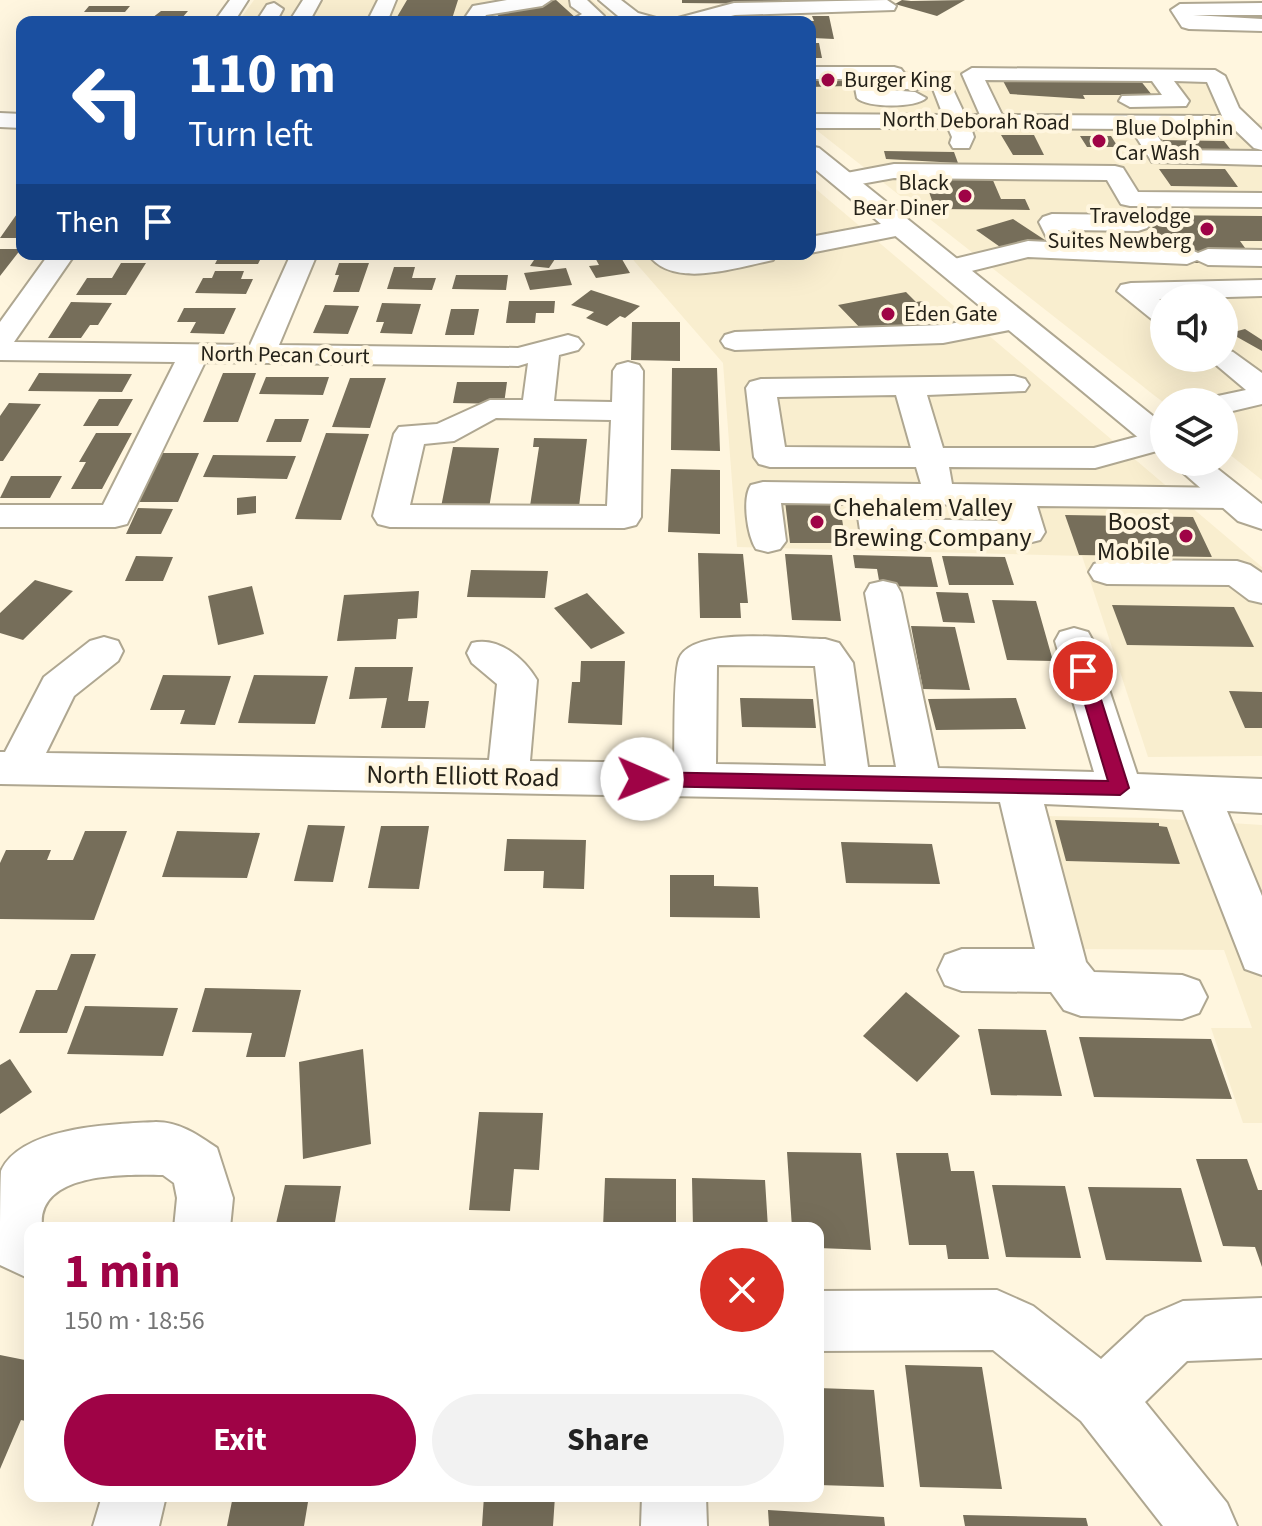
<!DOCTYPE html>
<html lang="en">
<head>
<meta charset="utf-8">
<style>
  body { margin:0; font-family:"Source Sans 3",sans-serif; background:#f2f2f2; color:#222; height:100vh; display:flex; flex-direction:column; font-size:30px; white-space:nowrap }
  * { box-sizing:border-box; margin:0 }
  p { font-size:26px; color:#767676 }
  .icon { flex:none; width:44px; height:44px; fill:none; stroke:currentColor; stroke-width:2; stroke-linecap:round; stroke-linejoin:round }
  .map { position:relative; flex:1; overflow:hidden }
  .drawer { position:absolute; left:24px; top:1222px; width:800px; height:280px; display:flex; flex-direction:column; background:#fff; border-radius:16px; box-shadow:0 8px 32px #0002 }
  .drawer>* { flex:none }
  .banner { position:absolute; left:16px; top:16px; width:800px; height:244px; border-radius:16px; box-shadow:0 8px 32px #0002; background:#1a4fa0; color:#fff; overflow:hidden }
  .buttons { position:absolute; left:1150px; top:284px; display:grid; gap:16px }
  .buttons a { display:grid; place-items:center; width:88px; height:88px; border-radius:50%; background:#fff; box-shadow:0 8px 32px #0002; font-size:40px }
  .pin { position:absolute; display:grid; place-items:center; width:68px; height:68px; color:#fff; margin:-34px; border:4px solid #fff; border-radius:50%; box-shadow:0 2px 8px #0007 }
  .me { position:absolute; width:88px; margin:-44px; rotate:91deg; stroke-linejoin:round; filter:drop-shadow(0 0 6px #0008) }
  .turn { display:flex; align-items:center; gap:28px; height:168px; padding:0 40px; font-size:36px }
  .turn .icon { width:104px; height:104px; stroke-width:2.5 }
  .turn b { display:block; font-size:56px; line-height:68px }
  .then { display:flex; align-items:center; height:76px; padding:0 40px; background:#0003; gap:16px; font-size:30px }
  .round { display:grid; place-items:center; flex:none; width:84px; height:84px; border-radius:42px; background:#f2f2f2 }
  .headline { display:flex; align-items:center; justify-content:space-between; height:136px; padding:0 40px }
  h1 { font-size:48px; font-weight:700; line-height:60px; color:#9f0346 }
  .cta { display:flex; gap:16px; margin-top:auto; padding:16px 40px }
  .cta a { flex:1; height:92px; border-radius:48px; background:#9f0346; color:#fff; font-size:32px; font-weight:700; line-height:92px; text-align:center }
  .cta a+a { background:#f2f2f2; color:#222 }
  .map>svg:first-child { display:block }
  .built { fill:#f9eecf; fill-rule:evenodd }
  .building { fill:#766e5a }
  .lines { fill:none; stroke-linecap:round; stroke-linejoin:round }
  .minor-casing { stroke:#afa791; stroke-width:4 }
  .major-casing { stroke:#afa791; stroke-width:4 }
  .minor { fill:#fff; fill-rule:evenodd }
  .major { fill:#fff; fill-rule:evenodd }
  .route { fill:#9f0346; stroke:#67022e; stroke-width:2 }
  .poi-dot { fill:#9f0346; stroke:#fff6df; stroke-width:3 }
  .labels { text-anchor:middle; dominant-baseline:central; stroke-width:8; stroke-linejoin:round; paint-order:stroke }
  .far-poi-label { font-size:22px; fill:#252219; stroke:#fff6df; text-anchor:start }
  .far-street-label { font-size:22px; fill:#252219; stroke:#fff6df }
  .poi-label { font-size:26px; fill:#252219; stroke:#fff6df; text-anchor:start }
  .street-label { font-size:26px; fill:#252219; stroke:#fff6df }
</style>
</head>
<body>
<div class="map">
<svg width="1262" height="1526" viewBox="0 0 1262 1526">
  <rect width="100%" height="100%" fill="#fff6df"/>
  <!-- built -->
  <path class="built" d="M254,0H592L620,22H238Z
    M1190,70L1251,122L1262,123V480L1224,450V402L1164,403L810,125V71ZM1164,298H1224V358H1164Z
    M810,184L1262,567V756L1148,757L1082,556L737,547L723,363L628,254H810Z
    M1043,816L1151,818L1262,825V1123H1243L1211,1028H1252L1224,950L1080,949Z"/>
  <!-- building -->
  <path class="building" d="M407,0H458L451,22H394Z
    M556,0L577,19L554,22L548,16L505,22L493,11Z
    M682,0H782L783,4L682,3Z
    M902,0L911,1L965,0L937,16L895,4Z
    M89,6H130L125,12H84Z
    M161,11H188L182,18H152Z
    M812,16H829L834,39L813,38L810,25V21H814Z
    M810,43H819L822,58H810Z
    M810,75H845L847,86L810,87Z
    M1002,79L1140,80L1152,95H1083L1085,99L1010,94Z
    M1001,135H1034L1044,155H1013Z
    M1080,136H1111L1118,147H1087Z
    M1159,140L1224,141L1235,155L1169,154Z
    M884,151L954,152L958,163L886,159Z
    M1159,169H1225L1238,187L1171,186Z
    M930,178H992L1001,199H1025L1030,210L935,209L929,192H936Z
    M19,211H22V238H0Z
    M1145,215L1262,216V241H1240L1248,252L1212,263H1191L1177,240H1160Z
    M1013,219L1048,242L1003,249L976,230Z
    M0,249H21L0,276Z
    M220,254H263L258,264H215Z
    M593,254H619L630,273L596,278L589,266L599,265Z
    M536,257L555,259L549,268L530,266Z
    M121,263H146L126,295H76L87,278H112Z
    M339,263H369L359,292H333L339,275H335Z
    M394,267H415L412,278H436L432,290L387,289Z
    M566,268L572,285L530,290L524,273Z
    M215,271H244L241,279H253L246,294L195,293L203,278H212Z
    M456,275H508L506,290L452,289Z
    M591,290L640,306L625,318L620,316L607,326L586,318L594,312L571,305Z
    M906,292L916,302L923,301L929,306L922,308L935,320L866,334L838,305Z
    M509,301H555L554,313H536L535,323H506Z
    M71,302L112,303L98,325H90L81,338H48Z
    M382,303L421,304L412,334L380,333L384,322H376Z
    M325,305L359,306L348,334L313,333Z
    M184,308H236L224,334L190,333L196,322H177Z
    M451,309H479L474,335H445Z
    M632,322H680V361L631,360Z
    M1245,329L1262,340V351L1230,333Z
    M672,368H717L720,451L671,450Z
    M39,373L132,374L122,392L28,391Z
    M223,373H256L238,422H203Z
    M266,377H329L323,395L259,394Z
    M350,378H386L370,428L332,427Z
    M457,382H507L504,404L453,403Z
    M99,399H133L118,426H83Z
    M9,403L41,404L3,461H0V416Z
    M275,419H309L301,442H266Z
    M96,433H132L102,489H71L86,462H79Z
    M326,433L369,434L341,520L295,519Z
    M534,438L587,439L579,507L530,506L539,447H533Z
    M453,447L499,448L489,508L441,507Z
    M162,453H199L178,502H138Z
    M213,455L296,456L287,479L203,477Z
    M671,469L720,470V534L668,532Z
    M11,476H62L50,498H0Z
    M256,496V513L237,515V498Z
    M785,501H839L846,543H790Z
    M138,508L173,509L161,534H126Z
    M1065,515L1193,517L1212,557L1079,555Z
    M698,553L743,554L748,603H740L741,618H700Z
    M785,554L832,555L841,621L792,620Z
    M853,555L931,557L938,587L880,586L877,569L855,568Z
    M136,556L173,557L163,581H125Z
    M942,556L1005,557L1014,585H949Z
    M471,570L548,571L545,598L467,597Z
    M35,580L73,591L23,640L0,633V613Z
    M252,586L264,634L218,645L208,596Z
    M419,591L417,618L398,619L396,639L337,641L344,595Z
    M936,592L968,593L975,623L943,622Z
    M587,593L625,633L591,649L554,608Z
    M992,600L1036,601L1053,661L1007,660Z
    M1112,605L1234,607L1254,647L1127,645Z
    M911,626L955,627L970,690L923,689Z
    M581,661H625L622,725L568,723L572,682H580Z
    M355,667H413L408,701H429L425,728H381L387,698L349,699Z
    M163,675L231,676L215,725L180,724L185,710H150Z
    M254,675L328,676L315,724L238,723Z
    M1229,691L1262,692V728H1245Z
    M740,698L813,699L816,728L742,727Z
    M1016,698L1026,729L936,730L928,699Z
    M1055,820L1159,823V826L1167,827L1180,864L1066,861Z
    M308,825L345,826L333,882L294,881Z
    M381,826H429L419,889L368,888Z
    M85,831H127L94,920L0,919V863L6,850H51L47,860H73Z
    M177,831L260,833L247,878L162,877Z
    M507,839L586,840L584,889L543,888L544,871H504Z
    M841,842L932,844L940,884L846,883Z
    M670,875H714V886L758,887L760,918L670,917Z
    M71,954H96L67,1033H19L36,990H57Z
    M205,988L301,990L285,1057H246L252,1033L192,1032Z
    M906,992L960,1036L917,1082L863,1036Z
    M85,1006L178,1008L163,1056L67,1054Z
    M978,1029L1046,1030L1062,1096L991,1095Z
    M1079,1037L1211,1039L1232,1099L1094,1097Z
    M363,1049L371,1144L303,1159L299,1062Z
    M10,1059L32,1092L0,1114V1065Z
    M479,1112L543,1113L539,1170L514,1169L510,1211L469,1210Z
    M787,1152L861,1153L871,1250L818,1248V1228H792Z
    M896,1153H948L951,1171H974L989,1259H948L946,1245H909Z
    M1196,1159H1247L1258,1190H1262V1267L1255,1247L1223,1246Z
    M605,1178L676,1179V1228H603Z
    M692,1178L765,1180L768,1228H693Z
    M285,1185L341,1186L334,1228H275Z
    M992,1185L1065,1186L1081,1258L1006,1257Z
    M1088,1187L1181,1188L1202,1262L1106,1260Z
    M0,1355L30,1361V1422L21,1420L0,1469Z
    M905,1365L982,1367L1002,1489L920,1487Z
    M818,1388L874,1390L884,1487L818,1485Z
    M233,1496H309L304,1526H227Z
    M484,1496H555L553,1526H482Z
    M768,1510L884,1517L885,1526H769Z
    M963,1515L1086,1518L1088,1526H965Z"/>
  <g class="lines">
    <!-- minor casing -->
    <g class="minor-casing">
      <path id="minor" d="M230,0H248L234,22H214Z
        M303,0H321L309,22H289Z
        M378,0H396L387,22H367Z
        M507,0H551L542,6L486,15L482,22H462L473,6Z
        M570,0H587L604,16L596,22H568L582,14L571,6Z
        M887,0L896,6L894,10L735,15L707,22H675L678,18L734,3Z
        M274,3L283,9L276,22H256L267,5Z
        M1262,3V15H1193L1262,19V31L1189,29L1182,27L1171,10L1180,4Z
        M810,67H894L901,69L904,73L902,77L948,79L965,115H980L962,74L972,68L1215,70L1225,76L1239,108L1262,130V150L1254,148L1235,130L1153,129L1167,150L1262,151V165L1152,162L1131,129L971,128L974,137L969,148H953L950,143L952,137L948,128H810V114L943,115L933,89H876L915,92L926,98C917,108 866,108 857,98L854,83L856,79H810ZM985,80L1152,81L1162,95L1122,96L1119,101L1130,107L1186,106L1189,101L1174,81L1207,82L1222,116L1002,115Z
        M0,113L22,114V128L0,127Z
        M894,164L1115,166L1123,168L1138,192L1262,193V207L1130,206L1121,204L1107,180L894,178L844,187L836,185L832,180L836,175Z
        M1052,214L1138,215L1147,218L1151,223L1147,228L1138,231L1068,230L1075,243L1187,248L1198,253L1208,249L1262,250V266L1208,265L1197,260L1187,264L1028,257L951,276L942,274L938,268L942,262L1028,241L1049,242L1039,222L1043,217Z
        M902,220L911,223L915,228L911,233L810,253V237Z
        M49,254H75L14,342L250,345L291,254H317L279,345L518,348L568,335L578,338L583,344L578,350L559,355L554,401L612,402L613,371L617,365L628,362L639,365L643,371L641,517L636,525L624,528L390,527L378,524L373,516L394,434L399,427L437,424L490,400H523L528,363L518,366L205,362L127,524L115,527H0V505H103L175,362L0,360V322ZM496,418L611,420L607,506L410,505L424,444L454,441Z
        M648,254L696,257L777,254L773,260L764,262C731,269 671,288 648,254Z
        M1262,280V296L1159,299L1164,302V323L1154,321L1117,291L1121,285L1131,283Z
        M1015,313L1025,315L1029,321L1025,327L943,343L735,350L725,347L721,341L725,335L735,332L943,325Z
        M1224,349L1233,352L1262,373V404L1224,413V402H1210L1213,397L1246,390L1208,358H1224Z
        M1014,376L1025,379L1029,385L1025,391L927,395L943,448H1094L1162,430L1164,449L1095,468L949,467L952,484L1233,488L1245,491L1250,498L1245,505L1233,508L1037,506L1045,532L1040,540L1028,543L877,541L865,538L860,530L856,504L781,503L786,541L780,549L768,552L756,549C747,535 742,498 751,485L763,482L921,484L916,467H770L759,464L754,457L746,388L750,382L761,379ZM896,395L911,448L785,447L777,397ZM890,504L1003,505L1007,521L892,519Z
        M1107,560L1237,561L1250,565L1262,573V603L1249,600L1229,585L1107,584L1094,580L1089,572L1094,564Z
        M883,581L896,584L901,593L938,768L1094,772L1055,641L1060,632L1074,628L1088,632L1093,641L1137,774L1262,779V813L1227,811L1262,896V975L1245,969L1183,810L1044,804L1086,962L1094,972L1182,975L1199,981L1207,997L1199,1013L1182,1019L1081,1016L1064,1010L1051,992L962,991L945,985L938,970L945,955L962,949H1035L1000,802L0,784V752H5L44,677L90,641L104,637L118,641L123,651L118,661L74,696L46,753L489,760L497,684L472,663L467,653L472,643C498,636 524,658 537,680L530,761L674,763C675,741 673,677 679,659C691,625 795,639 825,639L839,643L853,663L868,767H896L865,593L870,584ZM717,665L815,666L826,766L716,764Z
        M156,1122C180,1122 198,1135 217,1148L233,1198L230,1228H174L177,1198L174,1183L163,1175C126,1174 37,1172 42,1226L47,1228H30V1279L0,1265C0,1246 0,1185 1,1171C21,1126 115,1124 156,1122Z
        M997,1290L1033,1306L1101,1359L1146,1317L1183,1301L1262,1298V1358L1187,1361L1145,1402L1227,1503L1237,1526H1163L1081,1421L993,1350L818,1351V1291Z
        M102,1496H166L159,1526H93Z
        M642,1496H706L707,1526H641Z"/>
    </g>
    <!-- major casing -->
    <g class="major-casing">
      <path id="major" d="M599,0H621L638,13L656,18L659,22L624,21Z
        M810,146L819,148L1164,425V452L1152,449L810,165Z
        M1171,462H1209L1262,504V529L1238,521Z"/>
    </g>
    <!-- minor -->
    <use href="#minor" class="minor"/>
    <!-- major -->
    <use href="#major" class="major"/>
  </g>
  <!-- route -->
  <path class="route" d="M1083,665L1092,671L1129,788L1120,795L642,786L633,779L642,772L1108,781L1075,671Z"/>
  <!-- markers -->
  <g class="poi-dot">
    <circle cx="828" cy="80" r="8"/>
    <circle cx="1099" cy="141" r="8"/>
    <circle cx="965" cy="196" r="8"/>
    <circle cx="1207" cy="229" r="8"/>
    <circle cx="888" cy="314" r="8"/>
    <circle cx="817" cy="522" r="8"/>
    <circle cx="1186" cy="536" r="8"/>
  </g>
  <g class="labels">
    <!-- far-poi labels -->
    <g class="far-poi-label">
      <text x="844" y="80">Burger King</text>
      <text x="1115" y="128">Blue Dolphin<tspan x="1115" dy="25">Car Wash</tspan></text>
      <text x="949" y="183" text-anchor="end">Black<tspan x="949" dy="25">Bear Diner</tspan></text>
      <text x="1191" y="216" text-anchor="end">Travelodge<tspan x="1191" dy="25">Suites Newberg</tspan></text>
      <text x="904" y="314">Eden Gate</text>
    </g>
    <!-- far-street labels -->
    <g class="far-street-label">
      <text transform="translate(976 121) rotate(1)">North Deborah Road</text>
      <text transform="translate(285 355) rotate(1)">North Pecan Court</text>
    </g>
    <!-- poi labels -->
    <g class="poi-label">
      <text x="833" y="507">Chehalem Valley<tspan x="833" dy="30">Brewing Company</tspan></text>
      <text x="1170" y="521" text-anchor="end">Boost<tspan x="1170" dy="30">Mobile</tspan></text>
    </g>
    <!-- street labels -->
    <g class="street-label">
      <text transform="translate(463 776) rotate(1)">North Elliott Road</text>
    </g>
  </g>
</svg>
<div class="buttons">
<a><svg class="icon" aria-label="sound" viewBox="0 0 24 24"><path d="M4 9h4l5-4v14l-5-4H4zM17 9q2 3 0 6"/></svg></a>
<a><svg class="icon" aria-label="layers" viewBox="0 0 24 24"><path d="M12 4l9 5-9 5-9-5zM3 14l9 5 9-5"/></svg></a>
</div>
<div class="pin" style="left:1083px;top:671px;background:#d93025"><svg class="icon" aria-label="arrive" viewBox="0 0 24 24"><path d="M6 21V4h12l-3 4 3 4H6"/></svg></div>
<svg class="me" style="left:642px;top:779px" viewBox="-20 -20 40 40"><circle r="19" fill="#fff"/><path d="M0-13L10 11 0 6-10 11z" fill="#9f0346"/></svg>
<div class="banner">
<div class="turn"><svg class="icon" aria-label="left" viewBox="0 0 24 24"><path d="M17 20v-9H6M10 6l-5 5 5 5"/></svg><div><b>110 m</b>Turn left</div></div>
<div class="then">Then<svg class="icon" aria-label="arrive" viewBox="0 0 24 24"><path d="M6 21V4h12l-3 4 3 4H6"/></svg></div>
</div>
<section class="drawer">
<div class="headline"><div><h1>1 min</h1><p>150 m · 18:56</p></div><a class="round" style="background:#d93025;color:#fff"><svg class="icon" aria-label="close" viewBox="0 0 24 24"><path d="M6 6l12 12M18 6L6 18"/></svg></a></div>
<div class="cta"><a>Exit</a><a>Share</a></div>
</section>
</div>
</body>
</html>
